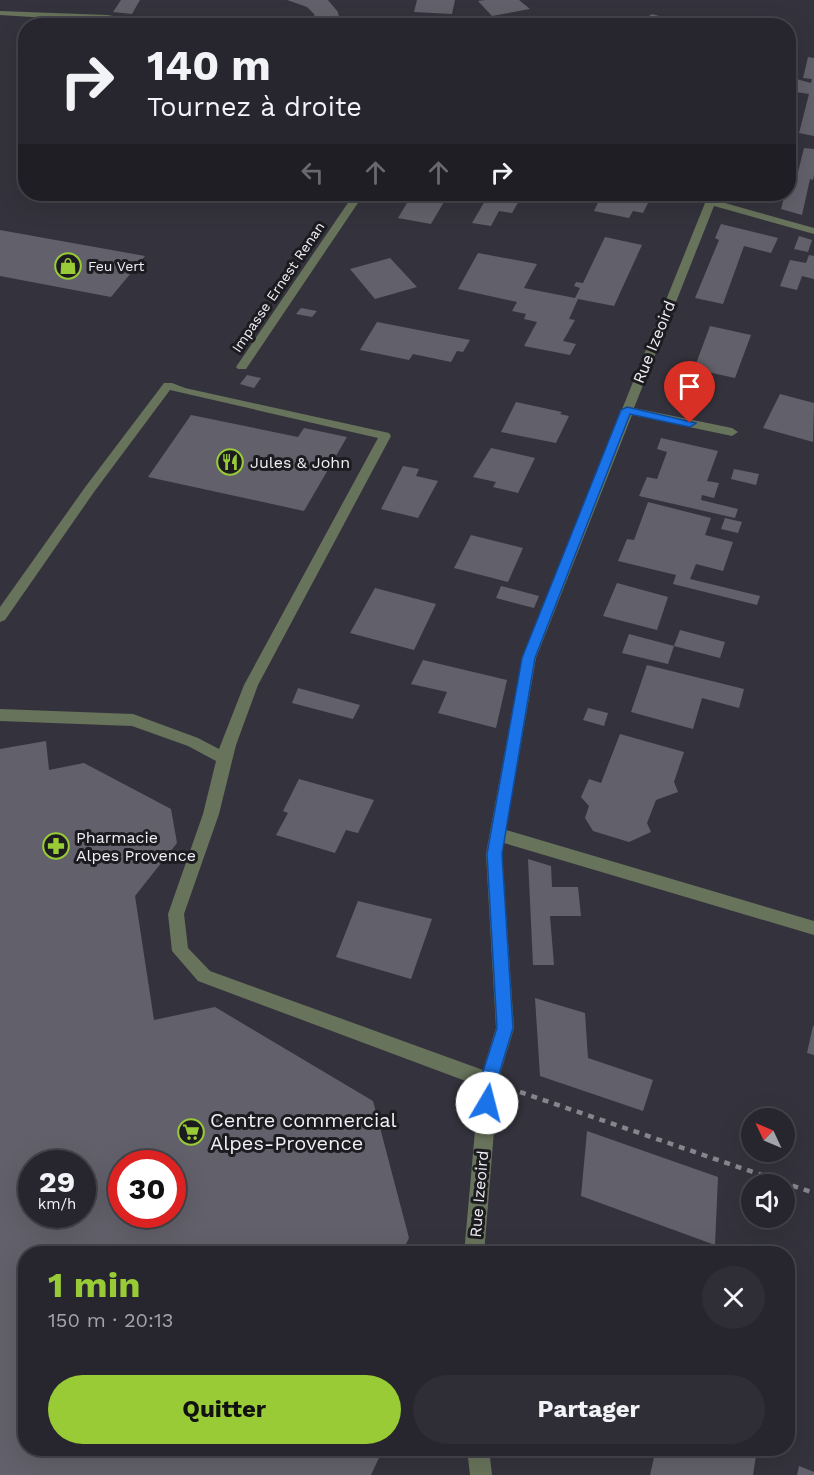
<!DOCTYPE html>
<html lang="fr">
<head>
<meta charset="utf-8">
<style>
  body { margin:0; font-family:"Work Sans",sans-serif; background:#2f2e36; color:#f1f3f6; height:100vh; display:flex; flex-direction:column; font-size:22px; white-space:nowrap }
  * { box-sizing:border-box; margin:0 }
  p { font-size:20px; color:#a4a5aa }
  .icon { flex:none; width:33px; height:33px; fill:none; stroke:currentColor; stroke-width:2; stroke-linecap:round; stroke-linejoin:round }
  .map { position:relative; flex:1; overflow:hidden }
  .drawer { position:absolute; left:18px; top:1246px; width:777px; height:210px; display:flex; flex-direction:column; background:#27262e; border-radius:24px; box-shadow:0 6px 24px #0002,0 0 0 2px #43434a }
  .drawer>* { flex:none }
  .top-card { position:absolute; left:18px; top:18px; width:778px; height:183px; border-radius:24px; box-shadow:0 6px 24px #0002,0 0 0 2px #43434a; background:#27262e; color:#f1f3f6; overflow:hidden }
  .needle { width:39px; rotate:314deg }
  .controls { position:absolute; left:741px; top:1108px; display:grid; gap:12px }
  .controls a { display:grid; place-items:center; width:54px; height:54px; border-radius:50%; background:#27262e; box-shadow:0 6px 24px #0002,0 0 0 2px #43434a; font-size:30px }
  .speed { position:absolute; left:18px; top:1150px; display:flex; gap:12px; font-size:30px; font-weight:700; text-align:center }
  .speed>* { display:grid; place-content:center; width:78px; height:78px; border-radius:50%; background:#27262e; box-shadow:0 6px 24px #0002,0 0 0 2px #43434a; line-height:1 }
  .speed small { font-size:15px; font-weight:400 }
  .speed .limit { border:9px solid #d22; background:#fff; color:#111 }
  .pin { position:absolute; display:grid; place-items:center; width:51px; height:51px; color:#fff; margin:-62px -26px; border-radius:50% 50% 50% 0; rotate:-45deg; box-shadow:0 0 6px #0007 }
  .pin .icon { rotate:45deg }
  .me { position:absolute; width:66px; margin:-33px; rotate:8deg; stroke-linejoin:round; filter:drop-shadow(0 0 4px #0008) }
  .turn { display:flex; align-items:center; gap:21px; height:126px; padding:0 30px; font-size:27px }
  .turn .icon { width:78px; height:78px; stroke-width:2.5 }
  .turn b { display:block; font-size:42px; line-height:51px }
  .lanes { display:flex; align-items:center; height:57px; padding:0 30px; background:#0003; justify-content:center; gap:30px; direction:ltr }
  .lanes .off { opacity:.35 }
  .round { display:grid; place-items:center; flex:none; width:63px; height:63px; border-radius:32px; background:#2f2e36 }
  .overview { display:flex; align-items:center; justify-content:space-between; height:102px; padding:0 30px }
  h1 { font-size:36px; font-weight:700; line-height:45px; color:#98cb36 }
  .button { display:flex; gap:12px; margin-top:auto; padding:12px 30px }
  .button a { flex:1; height:69px; border-radius:36px; background:#98cb36; color:#111; font-size:24px; font-weight:700; line-height:69px; text-align:center }
  .button a+a { background:#2f2e36; color:#f1f3f6 }
  .map>svg:first-child { display:block }
  .building { fill:#62616b; fill-rule:evenodd }
  .lines { fill:none; stroke-linecap:round; stroke-linejoin:round }
  .path { stroke:#86858d; stroke-width:4.5; stroke-dasharray:6 6; stroke-linecap:butt }
  .minor { fill:#68735b; fill-rule:evenodd }
  .route { fill:#1a73e8; stroke:#114b97; stroke-width:1.5 }
  .labels { text-anchor:middle; dominant-baseline:central; stroke-width:6; stroke-linejoin:round; paint-order:stroke }
  .far-poi-label { font-size:14px; fill:#f0eff5; stroke:#1c1c20; text-anchor:start }
  .far-street-label { font-size:14px; fill:#f0eff5; stroke:#1c1c20 }
  .street-label { font-size:16px; fill:#f0eff5; stroke:#1c1c20 }
  .poi-label { font-size:16px; fill:#f0eff5; stroke:#1c1c20; text-anchor:start }
  .near-poi-label { font-size:20px; fill:#f0eff5; stroke:#1c1c20; text-anchor:start }
</style>
</head>
<body>
<div class="map">
<svg width="814" height="1475" viewBox="0 0 814 1475">
  <rect width="100%" height="100%" fill="#34333d"/>
  <!-- building -->
  <path class="building" d="M121,0H140L132,14L113,12Z
    M287,0H328L338,12L340,21L316,22L314,14L307,7Z
    M417,0H455L452,14L414,12Z
    M485,0H519L530,9L492,16L478,1Z
    M652,14L684,23L693,18L713,24L633,26Z
    M808,57L814,58V136L799,133L809,94L789,91V77L811,83L812,79L803,78Z
    M804,148L814,149V174L813,180L810,179L802,215L781,209L785,194H789V174L797,176Z
    M408,194H439L448,195L431,224L398,218L407,203L403,202Z
    M489,194H523L512,213L499,211L491,226L472,223Z
    M602,194L640,195L637,201L648,203L643,213L633,211L629,218L594,211Z
    M721,224L778,238L771,253L744,246L723,304L695,298L719,240L715,238Z
    M0,230L11,232L145,256L111,297L0,276Z
    M799,236L812,240L808,252L794,249Z
    M605,237L642,245L614,306L578,299L569,319L575,320L563,341L576,344L570,355L524,346L537,322L524,319L526,314L512,311L517,302L458,289L478,253L537,264L524,288L575,298L580,288L574,286L576,282L583,283Z
    M809,255L814,256V279L802,276L797,290L780,286L790,260L806,263Z
    M390,258L417,287L375,299L350,269Z
    M301,308L317,311L312,317L296,314Z
    M377,322L470,340L463,352L457,351L451,362L413,354L409,360L360,350Z
    M710,326L751,335L735,378L694,369Z
    M247,375L261,378L254,388L240,384Z
    M780,394L814,403L813,442L763,428Z
    M516,402L562,412L560,414L569,416L556,443L501,432Z
    M191,415L298,437L304,428L347,437L304,511L148,477Z
    M661,438L718,451L707,481L719,483L714,498L702,495L701,500L738,509L735,518L639,496L647,477L657,479L667,452L657,449Z
    M491,448L535,458L518,493L493,487L496,482L473,477Z
    M403,466L419,469L416,476L438,481L418,518L381,509Z
    M734,469L759,474L756,485L731,479Z
    M648,502L711,518L705,535L733,542L723,571L696,564L690,579L760,596L757,605L673,584L676,575L618,561L627,539L634,540Z
    M725,518L742,522L738,533L721,529Z
    M471,535L523,548L508,582L454,568Z
    M617,583L668,597L657,630L603,616Z
    M501,586L539,596L534,608L496,598Z
    M375,588L436,604L414,650L350,633Z
    M680,630L725,642L720,658L674,646L668,664L622,653L629,634L674,646Z
    M423,660L507,680L496,728L438,713L447,692L411,684Z
    M647,665L744,689L739,708L702,698L693,729L631,712Z
    M298,688L360,705L353,719L292,703Z
    M588,708L608,713L604,726L583,720Z
    M620,734L684,752L674,782L678,792L656,800L647,823L651,832L629,842L593,831L585,818L589,806L581,797L589,779L601,783Z
    M46,741L49,770L84,763L171,809L177,843L135,896L154,1020L215,1007L373,1101L409,1238L401,1254H26V1449H383L371,1475H0V749ZM32,1164H82V1215H32ZM122,1164H172V1215H122Z
    M299,779L374,800L358,833L346,830L335,853L276,835L288,813L283,811Z
    M528,859L551,866L552,887H578L581,916H550L554,965H533Z
    M358,901L432,919L411,979L336,957Z
    M535,998L585,1013L588,1058L653,1080L643,1111L540,1076Z
    M813,1026H814V1055L807,1053Z
    M587,1131L718,1177L715,1245L581,1196Z
    M656,1449H757L753,1475H650Z
    M799,1466L814,1472V1475H797Z"/>
  <g class="lines">
    <!-- path -->
    <path class="path" d="M520,1092L814,1193"/>
    <!-- minor -->
    <path class="minor" d="M0,11L107,15L178,26L0,15Z
      M354,194H364L246,369H238L236,367Z
      M679,194H693L814,228V234L714,206L634,408L732,428L738,432L732,436L632,415L536,658L506,830L814,921V935L504,843L502,854L514,1028L498,1081L484,1254H464L479,1086L198,981L172,951L168,914L203,814L216,761L188,746L132,726L0,721V709L133,714L198,738L219,749L244,685L378,438L170,390L94,492L5,620L0,622V607L86,486L164,383H172L185,388L389,433L391,436L258,685L236,745L219,814L184,914L188,948L210,971L483,1070L496,1028L486,854L522,658L705,203Z
      M467,1449H489L492,1475H470Z"/>
  </g>
  <!-- route -->
  <path class="route" d="M627,407L696,423L690,427L630,414L535,658L502,854L513,1028L497,1081L493,1108L487,1111L481,1108L478,1103L480,1081L497,1028L487,854L522,658L621,410Z"/>
  <!-- icons -->
  <defs>
    <g id="shop-ring" transform="scale(1.35)"><circle r="9.5" fill="#1c1c20" stroke="#98cb36" stroke-width="1.5"/><path d="M-5-2.5h2.3a2.7 3.5 0 0 1 5.4 0H5L5.5 6h-11ZM-1.5-2.5h3a1.5 2.3 0 0 0-3 0Z" fill="#98cb36"/></g>
    <g id="restaurant-ring" transform="scale(1.35)"><circle r="9.5" fill="#1c1c20" stroke="#98cb36" stroke-width="1.5"/><path d="M-5-6h1v4h1v-4h1v4h1v-4h1v5L-1.5 .5V6h-2V.5L-5-1ZM5-6V6H3V1.5H1.5Q1.5-4 5-6Z" fill="#98cb36"/></g>
    <g id="pharmacy-ring" transform="scale(1.35)"><circle r="9.5" fill="#1c1c20" stroke="#98cb36" stroke-width="1.5"/><path d="M-2-6h4v4h4v4h-4v4h-4v-4h-4v-4h4Z" fill="#98cb36"/></g>
    <g id="supermarket-ring" transform="scale(1.35)"><circle r="9.5" fill="#1c1c20" stroke="#98cb36" stroke-width="1.5"/><path d="M-6-5.5h2.5l.6 2H6L4.5 2H-2.5L-4.4-4H-6ZM-1.5 3.2a1.3 1.3 0 1 0 .1 0ZM3 3.2a1.3 1.3 0 1 0 .1 0Z" fill="#98cb36"/></g>
  </defs>
  <g fill-rule="evenodd">
    <use href="#shop-ring" x="68" y="266"/>
    <use href="#restaurant-ring" x="230" y="462"/>
    <use href="#pharmacy-ring" x="56" y="846"/>
    <use href="#supermarket-ring" x="191" y="1132"/>
  </g>
  <g class="labels">
    <!-- far-poi labels -->
    <g class="far-poi-label">
      <text x="88" y="266">Feu Vert</text>
    </g>
    <!-- far-street labels -->
    <g class="far-street-label">
      <text transform="translate(278 287) rotate(-56)">Impasse Ernest Renan</text>
    </g>
    <!-- street labels -->
    <g class="street-label">
      <text transform="translate(654 342) rotate(-68)">Rue Izeoird</text>
      <text transform="translate(479 1194) rotate(-85)">Rue Izeoird</text>
    </g>
    <!-- poi labels -->
    <g class="poi-label">
      <text x="250" y="462">Jules &amp; John</text>
      <text x="76" y="837">Pharmacie<tspan x="76" dy="18">Alpes Provence</tspan></text>
    </g>
    <!-- near-poi labels -->
    <g class="near-poi-label">
      <text x="210" y="1120">Centre commercial<tspan x="210" dy="23">Alpes-Provence</tspan></text>
    </g>
  </g>
</svg>
<div class="controls">
<a><svg class="needle" viewBox="-14 -14 28 28"><path d="M0-13l5 13h-10z" fill="#e53935"/><path d="M0 13l5-13h-10z" fill="#a4a5aa"/></svg></a>
<a><svg class="icon" aria-label="sound" viewBox="0 0 24 24"><path d="M4 9h4l5-4v14l-5-4H4zM17 9q2 3 0 6"/></svg></a>
</div>
<div class="speed"><div>29<small>km/h</small></div><div class="limit">30</div></div>
<div class="pin" style="left:690px;top:423px;background:#d93025"><svg class="icon" aria-label="arrive" viewBox="0 0 24 24"><path d="M6 21V4h12l-3 4 3 4H6"/></svg></div>
<svg class="me" style="left:487px;top:1103px" viewBox="-20 -20 40 40"><circle r="19" fill="#fff"/><path d="M0-13L10 11 0 6-10 11z" fill="#1a73e8"/></svg>
<div class="top-card">
<div class="turn"><svg class="icon" aria-label="right" viewBox="0 0 24 24"><path d="M7 20v-9h11M14 6l5 5-5 5"/></svg><div><b>140 m</b>Tournez à droite</div></div>
<div class="lanes"><svg class="icon off" aria-label="left" viewBox="0 0 24 24"><path d="M17 20v-9H6M10 6l-5 5 5 5"/></svg><svg class="icon off" aria-label="ahead" viewBox="0 0 24 24"><path d="M12 20V5M6 11l6-6 6 6"/></svg><svg class="icon off" aria-label="ahead" viewBox="0 0 24 24"><path d="M12 20V5M6 11l6-6 6 6"/></svg><svg class="icon" aria-label="right" viewBox="0 0 24 24"><path d="M7 20v-9h11M14 6l5 5-5 5"/></svg></div>
</div>
<section class="drawer">
<div class="overview"><div><h1>1 min</h1><p>150 m · 20:13</p></div><a class="round"><svg class="icon" aria-label="close" viewBox="0 0 24 24"><path d="M6 6l12 12M18 6L6 18"/></svg></a></div>
<div class="button"><a>Quitter</a><a>Partager</a></div>
</section>
</div>
</body>
</html>
